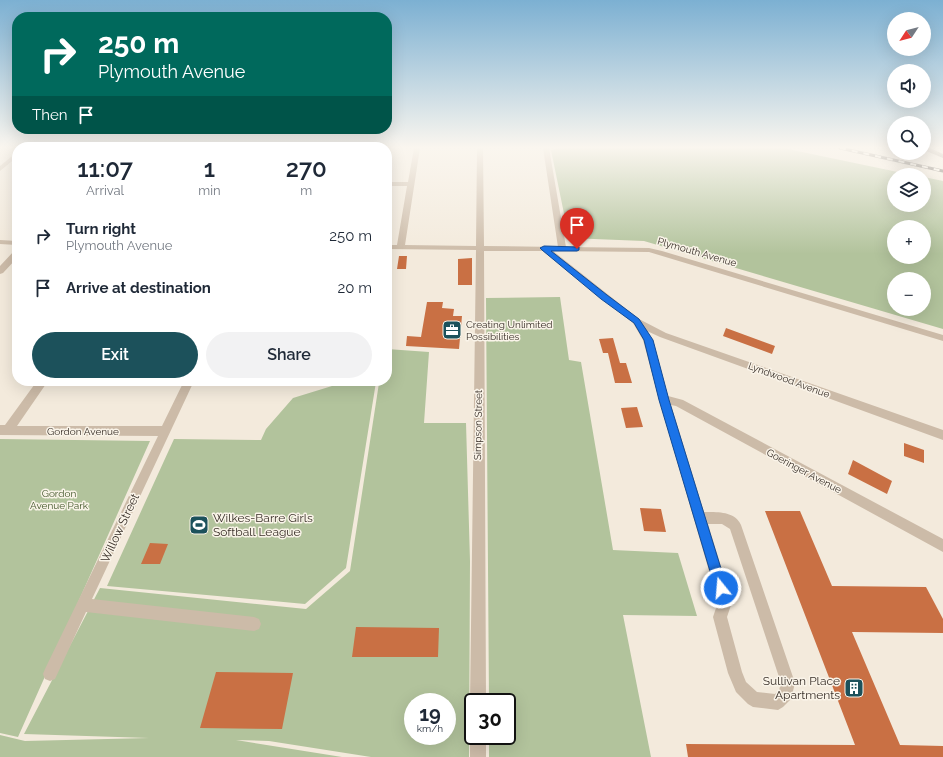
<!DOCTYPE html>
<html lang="en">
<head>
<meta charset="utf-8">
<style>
  body { margin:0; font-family:Raleway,sans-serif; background:#f2f2f3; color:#1f2937; height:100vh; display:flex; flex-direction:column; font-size:15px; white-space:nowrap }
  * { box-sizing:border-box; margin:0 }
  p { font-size:13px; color:#747a83 }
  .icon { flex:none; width:22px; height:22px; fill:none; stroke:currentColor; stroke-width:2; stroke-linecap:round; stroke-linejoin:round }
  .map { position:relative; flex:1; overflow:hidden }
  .details { position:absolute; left:12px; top:142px; width:380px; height:244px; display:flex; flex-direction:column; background:#fff; border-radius:16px; box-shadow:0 4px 16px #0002 }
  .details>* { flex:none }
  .hud { position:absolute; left:12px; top:12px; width:380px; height:122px; border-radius:16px; box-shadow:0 4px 16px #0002; background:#00695c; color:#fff; overflow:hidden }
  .needle { width:26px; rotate:234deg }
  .buttons { position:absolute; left:887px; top:12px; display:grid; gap:8px }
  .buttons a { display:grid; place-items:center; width:44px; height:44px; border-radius:50%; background:#fff; box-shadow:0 4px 16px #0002; font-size:20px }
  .speed { position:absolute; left:404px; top:693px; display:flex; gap:8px; font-size:20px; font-weight:700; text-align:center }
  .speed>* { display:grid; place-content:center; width:52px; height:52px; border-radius:50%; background:#fff; box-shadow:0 4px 16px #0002; line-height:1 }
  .speed small { font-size:10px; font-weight:400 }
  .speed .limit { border:2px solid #111; border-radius:6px; background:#fff; color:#111 }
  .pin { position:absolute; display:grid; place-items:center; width:34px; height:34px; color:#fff; margin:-41px -17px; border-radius:50% 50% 50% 0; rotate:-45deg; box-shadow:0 0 4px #0007 }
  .pin .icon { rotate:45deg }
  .me { position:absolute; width:44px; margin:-22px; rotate:343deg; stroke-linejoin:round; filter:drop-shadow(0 0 3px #0008) }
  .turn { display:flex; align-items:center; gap:14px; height:84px; padding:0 20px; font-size:18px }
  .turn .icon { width:52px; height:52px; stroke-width:2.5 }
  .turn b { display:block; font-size:28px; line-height:34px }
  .then { display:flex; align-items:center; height:38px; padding:0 20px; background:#0003; gap:8px; font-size:15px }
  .eta { display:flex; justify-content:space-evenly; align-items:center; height:68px; text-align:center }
  .eta b { font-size:24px; font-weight:600; line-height:28px }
  .primary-button { display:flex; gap:8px; margin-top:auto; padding:8px 20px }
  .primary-button a { flex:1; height:46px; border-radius:24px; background:#1c515b; color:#fff; font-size:16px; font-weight:600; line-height:46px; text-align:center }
  .primary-button a+a { background:#f2f2f3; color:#1f2937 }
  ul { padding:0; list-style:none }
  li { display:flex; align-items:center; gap:12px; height:52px; padding:0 20px }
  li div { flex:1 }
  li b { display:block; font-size:15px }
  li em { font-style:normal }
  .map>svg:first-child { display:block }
  .green { fill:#b2c39c; fill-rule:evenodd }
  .building { fill:#c97044 }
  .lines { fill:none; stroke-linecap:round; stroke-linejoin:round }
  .minor { fill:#ccbba8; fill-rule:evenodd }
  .major { fill:#7a6759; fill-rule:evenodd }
  .rail-casing { stroke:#382f28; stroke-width:3 }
  .rail { stroke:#faf4e9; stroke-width:2; stroke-dasharray:6; stroke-linecap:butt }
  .route { fill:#1a73e8; stroke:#114b97 }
  .labels { text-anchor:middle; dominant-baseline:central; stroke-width:3; stroke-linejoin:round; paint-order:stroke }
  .street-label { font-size:10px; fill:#382f28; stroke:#faf4e9 }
  .poi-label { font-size:10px; fill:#382f28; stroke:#faf4e9; text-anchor:start }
  .park-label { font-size:10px; fill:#43572b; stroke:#faf4e9 }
  .near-poi-label { font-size:12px; fill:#382f28; stroke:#faf4e9; text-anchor:start }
  .near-street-label { font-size:12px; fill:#382f28; stroke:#faf4e9 }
</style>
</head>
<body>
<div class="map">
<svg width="943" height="757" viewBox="0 0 943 757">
  <rect width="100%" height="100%" fill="#f3eadc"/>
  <!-- green -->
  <path class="green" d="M563,148H783L912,175H894V205H924V177L943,181V329L644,241L569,238L551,150ZM894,227H924V257H894ZM894,279H924V309H894Z
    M560,297L569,360L581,362L613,550L678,553L697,616L623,615L651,757H489V736H507V702H489L486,298Z
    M387,349L429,352L424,423H466L470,561L469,757H371L269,741L236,740L342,757H0V735L25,741L149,738L24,734L100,588L306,609L350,571L379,383V381H387ZM413,702H447V736H413Z
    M376,382L346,568L305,604L107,586L174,439L261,440L266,429L293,398L332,386Z
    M0,439L150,441L18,737L0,733Z"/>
  <!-- building -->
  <path class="building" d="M399,256H407L406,269H397Z
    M472,258V285H458V259Z
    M427,302H443L442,308L454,309L453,316H462L459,349L406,346L407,336L421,337Z
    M726,328L775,346L772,354L723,336Z
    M613,338L620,363H626L632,383H615L608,353H603L599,339Z
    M637,407L643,427L626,428L621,408Z
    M904,443L924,450V463L904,456Z
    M853,460L892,481L887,494L848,474Z
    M640,508L661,509L666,532L644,531Z
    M765,511H800L832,586L926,587L943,619V633L852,632L900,745L943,746V757H688L686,744L855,745Z
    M150,543L168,544L160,564H141Z
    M356,627L439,628L438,657H352Z
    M216,672L293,673L282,729L200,728Z"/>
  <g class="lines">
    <!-- minor -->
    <path class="minor" d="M414,148H420L405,245L476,246L477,148H483L484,246L558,247L543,148H549L566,247L649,248L662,251L943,335V341L649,252L553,251L639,319L666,333L943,430V440L660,337L647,331L653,340L668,396L683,400L943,539V552L676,406L671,405L704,512C717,512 735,511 741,525L795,683L791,699L783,707L778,710L753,707L748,704L736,692L728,673L713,617L718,602L659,399L643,340L633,323L543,251H484L486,702H473V707L470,702L476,250L387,249V245H397L407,186H387V182H408ZM708,524H722L730,529L781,683L779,690L775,694L757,692L746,682L742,672L727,617L732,602Z
      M17,152V157L0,171V166Z
      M0,240L17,241V245L0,244Z
      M14,251H17V258L3,273L0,274V266Z
      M37,381H48L17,426H162L184,381H194L92,599L254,617L259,619L261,624L259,629L254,631L86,612L55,679L50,681L45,679L43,674L45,669L158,436L0,435V425H5Z
      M472,730L473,736H486V757H470V736Z"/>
    <!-- major -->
    <path class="major" d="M924,148H930L943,154V158L924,150Z"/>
    <!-- rail casing -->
    <g class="rail-casing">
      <path id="rail" d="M840,148L943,171"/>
    </g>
    <!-- rail -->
    <use href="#rail" class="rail"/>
  </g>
  <!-- sky -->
  <linearGradient id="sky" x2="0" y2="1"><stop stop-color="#7cb0d2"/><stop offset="0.58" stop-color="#faf6ef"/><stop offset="1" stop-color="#faf6ef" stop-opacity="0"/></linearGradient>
  <rect width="943" height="254" fill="url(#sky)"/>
  <!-- route -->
  <path class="route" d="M544,246L579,247V250L577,251H551L607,295L639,319L653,340L669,400L727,588L725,593L721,594L717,593L715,588L659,400L644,340L634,323L601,299L542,250L540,248Z"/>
  <!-- icons -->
  <defs>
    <g id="office-square" transform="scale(1)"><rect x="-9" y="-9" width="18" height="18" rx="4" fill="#1c515b" stroke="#faf4e9"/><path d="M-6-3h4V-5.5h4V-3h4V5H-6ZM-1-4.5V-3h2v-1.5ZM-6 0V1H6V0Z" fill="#fff"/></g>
    <g id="stadium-square" transform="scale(1)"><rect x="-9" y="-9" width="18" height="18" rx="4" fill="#1c515b" stroke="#faf4e9"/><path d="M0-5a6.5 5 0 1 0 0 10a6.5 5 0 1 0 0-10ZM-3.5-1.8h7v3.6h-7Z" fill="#fff"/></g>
    <g id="building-square" transform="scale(1)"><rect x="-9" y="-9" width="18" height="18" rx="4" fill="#1c515b" stroke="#faf4e9"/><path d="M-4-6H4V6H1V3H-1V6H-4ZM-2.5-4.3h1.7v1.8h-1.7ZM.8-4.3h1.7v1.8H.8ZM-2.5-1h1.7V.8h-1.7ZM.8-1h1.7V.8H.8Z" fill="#fff"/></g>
  </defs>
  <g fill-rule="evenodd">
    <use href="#office-square" x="452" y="330"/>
    <use href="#stadium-square" x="199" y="525"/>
    <use href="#building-square" x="854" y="688"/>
  </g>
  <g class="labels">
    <!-- street labels -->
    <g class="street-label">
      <text transform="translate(697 252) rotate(16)">Plymouth Avenue</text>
      <text transform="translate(789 380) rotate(20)">Lyndwood Avenue</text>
      <text transform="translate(478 425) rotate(-89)">Simpson Street</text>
      <text x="83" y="431">Gordon Avenue</text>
      <text transform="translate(804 471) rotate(28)">Goeringer Avenue</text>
    </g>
    <!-- poi labels -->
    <g class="poi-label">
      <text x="466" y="324">Creating Unlimited<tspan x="466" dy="12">Possibilities</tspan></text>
    </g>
    <!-- park labels -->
    <g class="park-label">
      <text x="59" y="493">Gordon<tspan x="59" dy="12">Avenue Park</tspan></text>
    </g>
    <!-- near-poi labels -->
    <g class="near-poi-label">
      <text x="213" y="518">Wilkes-Barre Girls<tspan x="213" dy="14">Softball League</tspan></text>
      <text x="840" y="681" text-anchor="end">Sullivan Place<tspan x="840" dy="14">Apartments</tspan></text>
    </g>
    <!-- near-street labels -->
    <g class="near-street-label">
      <text transform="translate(120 528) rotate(-65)">Willow Street</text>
    </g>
  </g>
</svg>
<div class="buttons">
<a><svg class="needle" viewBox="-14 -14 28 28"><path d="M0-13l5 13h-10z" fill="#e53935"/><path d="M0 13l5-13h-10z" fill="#747a83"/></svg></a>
<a><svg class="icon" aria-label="sound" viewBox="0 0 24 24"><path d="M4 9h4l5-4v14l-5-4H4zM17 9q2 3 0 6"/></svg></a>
<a><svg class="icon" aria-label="search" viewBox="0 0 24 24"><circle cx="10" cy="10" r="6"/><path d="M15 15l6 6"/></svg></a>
<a><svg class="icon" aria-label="layers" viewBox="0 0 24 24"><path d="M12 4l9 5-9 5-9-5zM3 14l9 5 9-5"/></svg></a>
<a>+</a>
<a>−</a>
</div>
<div class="speed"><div>19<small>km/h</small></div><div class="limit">30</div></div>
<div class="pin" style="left:577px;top:249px;background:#d93025"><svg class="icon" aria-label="arrive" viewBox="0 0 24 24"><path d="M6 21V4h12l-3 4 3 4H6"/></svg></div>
<svg class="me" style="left:721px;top:588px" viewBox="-20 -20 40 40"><circle r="17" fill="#1a73e8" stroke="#fff" stroke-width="3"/><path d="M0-11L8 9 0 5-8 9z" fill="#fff"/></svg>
<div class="hud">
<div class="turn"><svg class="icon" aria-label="right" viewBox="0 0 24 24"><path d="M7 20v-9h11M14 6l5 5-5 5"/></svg><div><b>250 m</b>Plymouth Avenue</div></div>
<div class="then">Then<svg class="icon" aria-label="arrive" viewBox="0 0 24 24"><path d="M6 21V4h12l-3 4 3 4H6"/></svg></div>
</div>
<section class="details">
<div class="eta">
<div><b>11:07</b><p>Arrival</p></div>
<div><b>1</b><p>min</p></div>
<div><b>270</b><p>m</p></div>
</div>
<ul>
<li><svg class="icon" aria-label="right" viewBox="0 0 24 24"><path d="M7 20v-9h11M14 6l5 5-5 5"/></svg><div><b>Turn right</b><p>Plymouth Avenue</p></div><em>250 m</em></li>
<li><svg class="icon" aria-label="arrive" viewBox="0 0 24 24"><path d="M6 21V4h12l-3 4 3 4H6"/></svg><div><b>Arrive at destination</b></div><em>20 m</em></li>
</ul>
<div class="primary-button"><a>Exit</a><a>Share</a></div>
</section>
</div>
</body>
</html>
